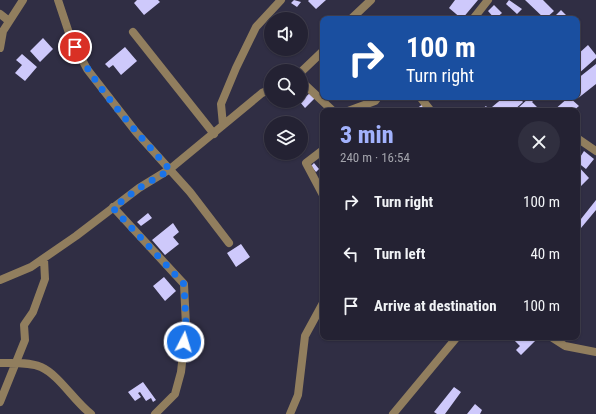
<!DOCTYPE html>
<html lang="en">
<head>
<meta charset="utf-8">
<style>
  body { margin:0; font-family:"Roboto Condensed",sans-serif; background:#302f3f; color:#f1f3f6; height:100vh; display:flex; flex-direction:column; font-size:15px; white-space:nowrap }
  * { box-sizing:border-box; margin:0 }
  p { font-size:13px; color:#a3a4ac }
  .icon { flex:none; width:22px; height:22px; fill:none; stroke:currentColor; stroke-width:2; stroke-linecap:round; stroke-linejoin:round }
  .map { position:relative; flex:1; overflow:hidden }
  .details { position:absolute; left:320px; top:108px; width:260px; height:232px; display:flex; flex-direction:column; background:#242233; border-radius:8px; box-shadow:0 1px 3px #0004,0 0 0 1px #413f4e }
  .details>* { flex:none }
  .top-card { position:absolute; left:320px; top:16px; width:260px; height:84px; border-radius:8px; box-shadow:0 1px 3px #0004,0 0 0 1px #413f4e; background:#1a4fa0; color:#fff; overflow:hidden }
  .controls { position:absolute; left:264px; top:12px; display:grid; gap:8px }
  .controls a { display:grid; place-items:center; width:44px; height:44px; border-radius:50%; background:#242233; box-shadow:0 1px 3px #0004,0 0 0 1px #413f4e; font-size:20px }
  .pin { position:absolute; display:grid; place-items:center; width:34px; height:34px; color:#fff; margin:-17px; border:2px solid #fff; border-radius:50%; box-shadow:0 1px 4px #0007 }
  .me { position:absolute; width:44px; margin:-22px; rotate:5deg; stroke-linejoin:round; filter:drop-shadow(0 0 3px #0008) }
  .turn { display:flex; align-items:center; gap:14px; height:84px; padding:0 20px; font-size:18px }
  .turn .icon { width:52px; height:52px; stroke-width:2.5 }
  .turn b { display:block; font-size:28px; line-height:34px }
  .round { display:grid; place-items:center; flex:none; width:42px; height:42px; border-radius:21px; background:#302f3f }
  .headline { display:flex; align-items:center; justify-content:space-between; height:68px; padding:0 20px }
  h1 { font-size:24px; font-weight:800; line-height:30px; color:#a2b2fd }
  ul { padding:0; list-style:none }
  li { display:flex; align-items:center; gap:12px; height:52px; padding:0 20px }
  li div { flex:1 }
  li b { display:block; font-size:15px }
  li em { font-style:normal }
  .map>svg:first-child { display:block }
  .building { fill:#cec9fb }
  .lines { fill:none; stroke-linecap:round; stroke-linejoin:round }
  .street { stroke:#917e5e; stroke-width:8 }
  .route { stroke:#1a73e8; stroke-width:7; stroke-dasharray:0 12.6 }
</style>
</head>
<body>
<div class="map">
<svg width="596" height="414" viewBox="0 0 596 414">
  <rect width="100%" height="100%" fill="#302e44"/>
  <!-- building -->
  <path class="building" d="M137,0H158L160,2L144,15L134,3Z
    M294,0L301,2L297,7L291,3Z
    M309,0H326L316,9L308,1Z
    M455,0H478L462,19L449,8Z
    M509,0L522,9L517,14L506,4Z
    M525,0H543L554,11L545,19Z
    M494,5L502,13L495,19L488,11Z
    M561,10L570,19H552Z
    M43,38L53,49L40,62L30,51Z
    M588,45L596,55V58L577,75V55Z
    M125,47L137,61L121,75L113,65L109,68L105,64Z
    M22,54L37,67L25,81L15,73L22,65L16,60Z
    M596,64V84L577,99V79Z
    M311,92L316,97L305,108L300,102Z
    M504,97H519L523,102L513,111H495L492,107Z
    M530,97H537L532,102L539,109L537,111H519L517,109Z
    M569,97L579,106L573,111H553Z
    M423,104L427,111H418L416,109Z
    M486,106L490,111H479Z
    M584,151L594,159L586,169L577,162Z
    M314,163L319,169L316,172L311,166Z
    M577,165L589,178L577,190Z
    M596,200V210L581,228L577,224Z
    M148,213L152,218L141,226L137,222Z
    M173,223L179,232L173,237L179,244L165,255L152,240Z
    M241,244L250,257L236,267L227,253Z
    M164,277L176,291L165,301L153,286Z
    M511,337H532L536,340L521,355L516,350L520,346Z
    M143,382L156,400L153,402L151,398L146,401L140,392L138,393L141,397L135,401L128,392Z
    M454,387L461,392L445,414H437L434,412Z
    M475,404L482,410L480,414H467Z"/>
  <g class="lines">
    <!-- street -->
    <path class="street" d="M58,0L70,36L87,69L136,132L190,192L229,243
      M0,14L9,21
      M351,19L371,0
      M473,19L488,0
      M133,32L214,134
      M0,48L3,31L23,0
      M301,72L323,51
      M301,81L333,111
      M420,97L431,111
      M348,111L375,101L378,97
      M223,125L221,104L236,68L256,27L281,0
      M577,138L596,151
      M323,150L306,163L323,195
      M113,207L184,284L186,326L181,372L175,394L155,414
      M0,280L31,267L76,236L139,188L170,169L262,93L271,89
      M551,337L565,346L596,352
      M0,363C13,363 29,362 41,367C59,375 74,401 91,414
      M0,402L25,340L24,325L33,312L45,279L44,259
      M290,414L298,395L305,336L323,303
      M393,414L457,337"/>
  </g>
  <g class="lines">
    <!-- route -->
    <path class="route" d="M75,47C99,92 136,131 170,170L139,188L113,208L184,284L186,326L184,342"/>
  </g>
</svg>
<div class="controls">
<a><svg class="icon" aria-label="sound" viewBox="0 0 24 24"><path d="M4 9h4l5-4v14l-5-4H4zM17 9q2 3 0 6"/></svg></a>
<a><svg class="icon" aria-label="search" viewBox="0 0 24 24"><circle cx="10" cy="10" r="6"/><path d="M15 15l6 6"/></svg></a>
<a><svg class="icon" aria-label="layers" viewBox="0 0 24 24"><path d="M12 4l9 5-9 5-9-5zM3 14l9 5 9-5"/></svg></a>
</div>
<div class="pin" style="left:75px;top:47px;background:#d93025"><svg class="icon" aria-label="arrive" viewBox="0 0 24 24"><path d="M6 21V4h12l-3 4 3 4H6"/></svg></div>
<svg class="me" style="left:184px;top:342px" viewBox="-20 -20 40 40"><circle r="17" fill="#1a73e8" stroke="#fff" stroke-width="3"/><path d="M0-11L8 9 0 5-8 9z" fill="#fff"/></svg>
<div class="top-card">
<div class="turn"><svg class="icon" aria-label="right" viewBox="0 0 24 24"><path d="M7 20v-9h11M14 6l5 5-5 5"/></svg><div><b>100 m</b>Turn right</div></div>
</div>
<section class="details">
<div class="headline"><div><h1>3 min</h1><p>240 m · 16:54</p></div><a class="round"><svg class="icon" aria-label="close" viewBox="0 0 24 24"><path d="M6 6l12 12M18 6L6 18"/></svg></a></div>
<ul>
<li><svg class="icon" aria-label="right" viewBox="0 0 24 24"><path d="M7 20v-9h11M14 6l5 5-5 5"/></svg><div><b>Turn right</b></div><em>100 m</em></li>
<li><svg class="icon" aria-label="left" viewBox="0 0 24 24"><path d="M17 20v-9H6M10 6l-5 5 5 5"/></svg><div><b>Turn left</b></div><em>40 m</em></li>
<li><svg class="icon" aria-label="arrive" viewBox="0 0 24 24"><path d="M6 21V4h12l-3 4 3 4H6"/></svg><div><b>Arrive at destination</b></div><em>100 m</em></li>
</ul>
</section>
</div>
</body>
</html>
